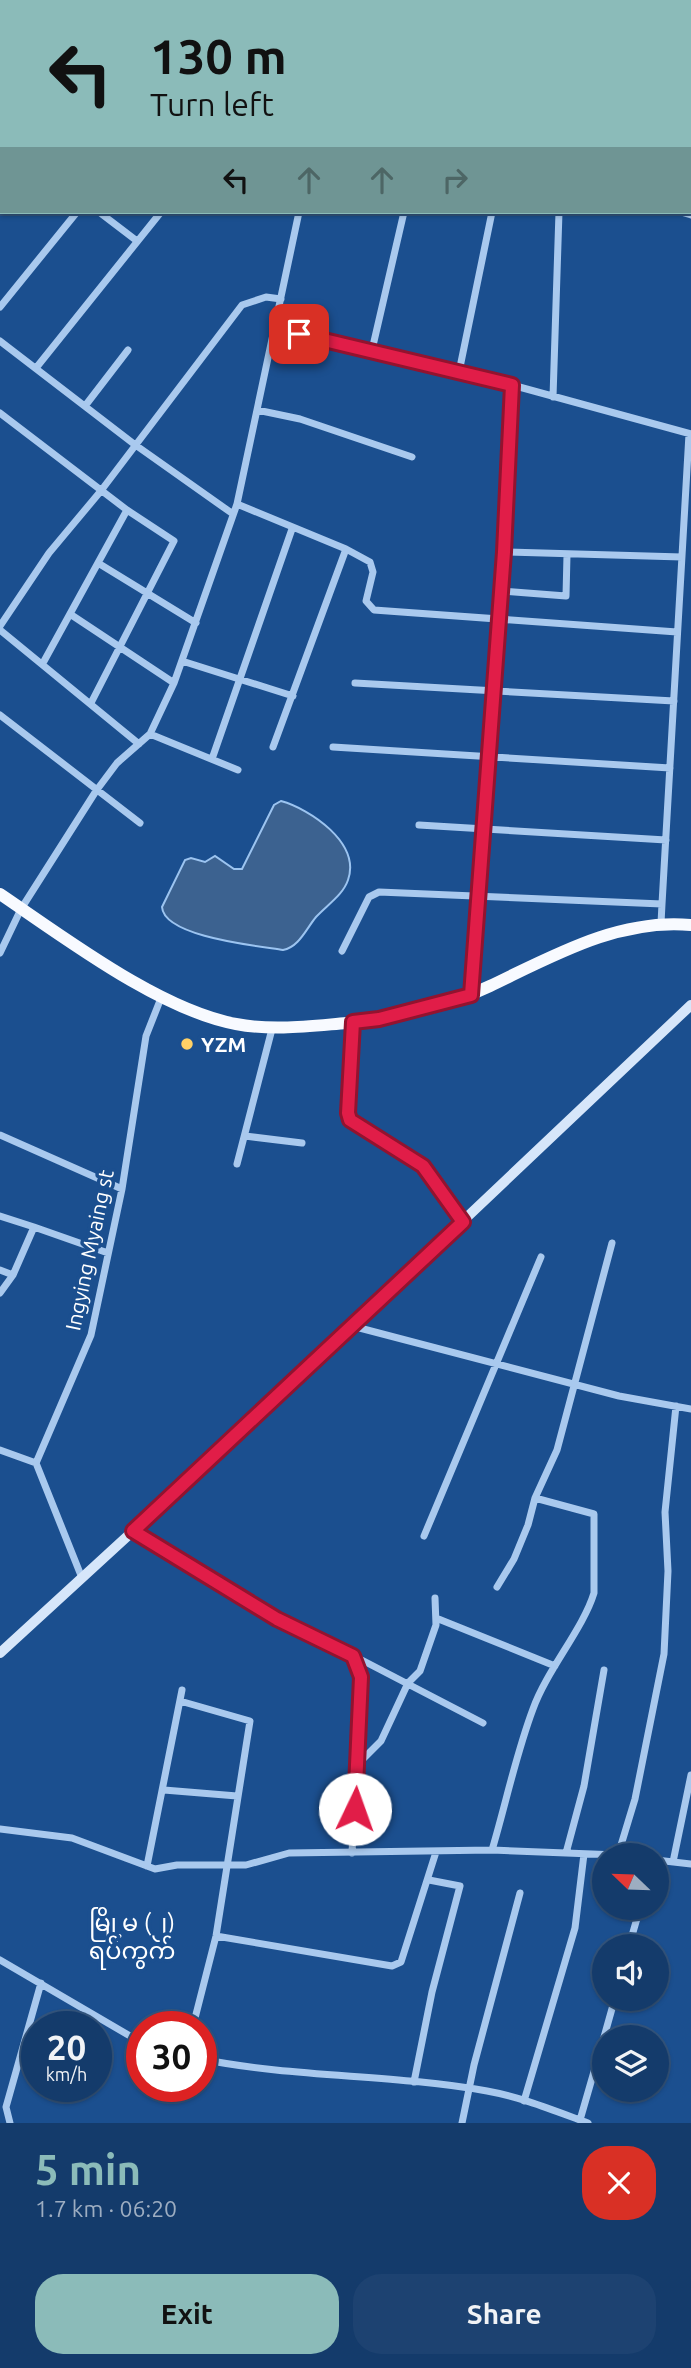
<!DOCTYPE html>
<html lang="en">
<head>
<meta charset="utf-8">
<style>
  body { margin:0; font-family:Ubuntu,"Noto Sans Myanmar",sans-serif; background:#1d4271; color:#f1f3f6; height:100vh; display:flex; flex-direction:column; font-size:26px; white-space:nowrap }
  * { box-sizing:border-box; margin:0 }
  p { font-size:23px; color:#9dadc1 }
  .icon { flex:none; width:38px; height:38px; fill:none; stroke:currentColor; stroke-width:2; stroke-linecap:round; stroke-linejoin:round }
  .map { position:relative; height:2123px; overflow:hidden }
  .panel { display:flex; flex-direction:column; background:#143b6b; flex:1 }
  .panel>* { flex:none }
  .guide { position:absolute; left:0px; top:0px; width:691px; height:214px; box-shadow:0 2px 5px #0004,0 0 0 2px #33557e; background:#8bbbb9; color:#111; overflow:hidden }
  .needle { width:46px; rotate:293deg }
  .controls { position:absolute; left:592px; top:1843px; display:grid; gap:14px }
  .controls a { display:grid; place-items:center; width:77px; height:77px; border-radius:50%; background:#143b6b; box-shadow:0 2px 5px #0004,0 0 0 2px #33557e; font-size:35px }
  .speed { position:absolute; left:21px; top:2011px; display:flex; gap:14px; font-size:35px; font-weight:700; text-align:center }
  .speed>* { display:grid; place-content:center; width:91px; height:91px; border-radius:50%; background:#143b6b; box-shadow:0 2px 5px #0004,0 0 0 2px #33557e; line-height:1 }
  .speed small { font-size:18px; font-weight:400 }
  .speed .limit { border:10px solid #d22; background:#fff; color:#111 }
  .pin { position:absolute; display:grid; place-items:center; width:60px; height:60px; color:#fff; margin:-30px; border-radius:14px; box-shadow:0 4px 10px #0006 }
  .me { position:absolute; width:77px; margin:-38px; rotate:3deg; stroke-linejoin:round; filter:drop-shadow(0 0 5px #0008) }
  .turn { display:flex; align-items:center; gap:24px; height:147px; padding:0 35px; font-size:32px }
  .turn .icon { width:91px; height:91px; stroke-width:2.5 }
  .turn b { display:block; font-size:49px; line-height:60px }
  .lanes { display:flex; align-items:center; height:66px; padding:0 35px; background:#0003; justify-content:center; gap:35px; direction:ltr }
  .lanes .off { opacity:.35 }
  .round { display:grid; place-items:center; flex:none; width:74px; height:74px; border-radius:28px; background:#1d4271 }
  .overview { display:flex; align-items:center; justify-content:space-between; height:119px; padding:0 35px }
  h1 { font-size:42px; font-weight:700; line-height:52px; color:#8bbbb9 }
  .button { display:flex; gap:14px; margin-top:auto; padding:14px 35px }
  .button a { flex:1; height:80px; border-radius:28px; background:#8bbbb9; color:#111; font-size:28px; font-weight:700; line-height:80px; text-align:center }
  .button a+a { background:#1d4271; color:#f1f3f6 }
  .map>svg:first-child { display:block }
  .water { fill:#3c6290; stroke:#9cc4f0; stroke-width:2 }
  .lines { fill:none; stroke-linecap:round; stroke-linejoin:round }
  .minor { stroke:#a9c9ee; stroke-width:7 }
  .secondary { stroke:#d6e6fa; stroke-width:10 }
  .trunk { stroke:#f8faff; stroke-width:12 }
  .route-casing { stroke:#92132f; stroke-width:18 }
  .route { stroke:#e11d48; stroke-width:12 }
  .poi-dot { fill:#ffd166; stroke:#1b4f8f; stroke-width:2.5 }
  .labels { text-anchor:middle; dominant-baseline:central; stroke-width:7; stroke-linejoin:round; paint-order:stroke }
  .poi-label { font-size:21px; font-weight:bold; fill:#fff; stroke:#1b4f8f; text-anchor:start }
  .street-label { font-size:21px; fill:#fff; stroke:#1b4f8f }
  .quarter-label { font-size:24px; fill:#fff; stroke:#1b4f8f }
</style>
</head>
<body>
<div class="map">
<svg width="691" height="2123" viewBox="0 0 691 2123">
  <rect width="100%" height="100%" fill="#1b4f8f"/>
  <!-- water -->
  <path class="water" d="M281,801C310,809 361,843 348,880C343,895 327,905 316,917C306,929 299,947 283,950C258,946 164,937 162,907L185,860L191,858L205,862L215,856L234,869H242L274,805Z"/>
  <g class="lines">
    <!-- minor -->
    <path class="minor" d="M217,0L221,2
      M80,2L81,0
      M167,2L169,0
      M246,2L247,0
      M330,2L331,0
      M520,2L521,0
      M615,2V0
      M0,5L2,3
      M0,101L2,99
      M0,138L2,139
      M0,209L2,207
      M99,212L137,241
      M681,212L691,215
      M0,307L77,212
      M275,329L512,385L691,434
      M0,341L134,444L233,514
      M372,350L404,212
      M36,368L161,212
      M459,372L492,212
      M553,397L559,212
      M85,406L128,350
      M257,410L300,419L412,457
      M0,413L127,510L43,663
      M237,504L346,549L370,562L373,572L366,601L374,610L677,632
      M504,552L682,557
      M98,563L196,623
      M500,591L566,596L567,555
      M70,614L174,683
      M0,626L49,553L100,492L242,305L266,297L281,299
      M0,630L139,744
      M182,661L293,696
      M355,683L674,701
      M91,703L174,541L127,510
      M0,715L140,823
      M150,734L238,770
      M273,747L346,549
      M333,747L670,768
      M212,759L292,529
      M419,825L666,840
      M662,904L689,434
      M342,951L369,897L379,892L662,904L661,923
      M0,953L21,909L96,791L117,763L150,734L174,683L237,504L299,212
      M471,994L504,552L512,385
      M353,1022L350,1120L423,1166L463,1222
      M0,1135L122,1189
      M245,1136L302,1143
      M237,1164L272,1029
      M0,1216L34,1227L13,1275L0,1293
      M34,1227L108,1253
      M0,1270L13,1275
      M352,1326L619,1396L691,1409
      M0,1450L36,1463
      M133,1531L277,1619L353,1656L361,1677L352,1853
      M424,1536L541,1257
      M82,1578L36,1463L91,1335L122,1189L146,1036L161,998
      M497,1587L514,1559L528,1525L535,1498L557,1450L612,1243
      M436,1618L555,1666
      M354,1656L483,1723
      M180,1701L250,1721L216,1936L193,2026
      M357,1765L381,1741L408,1683L420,1671L436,1625L435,1598
      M164,1790L237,1796
      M0,1829L72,1838L155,1869L177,1865H246L289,1853L492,1850L618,1855
      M492,1850C506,1803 516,1754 533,1709C547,1670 583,1629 594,1593V1514L535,1498
      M566,1853L584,1786L604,1670
      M618,1855L635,1799L664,1654L668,1571L665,1512L676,1406
      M656,1860L691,1864
      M673,1862L691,1775
      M147,1866L182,1690
      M216,1936L392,1966L401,1962L436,1852
      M629,1946L640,1908
      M0,1960L142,2043
      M604,2037L615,1998
      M201,2059C296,2078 392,2074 487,2091C521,2097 555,2111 588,2123
      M414,2082L432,1992L460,1886L429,1880
      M524,2101L575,1928L584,1854
      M580,2120L604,2037
      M10,2123L6,2107L41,1983
      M462,2123L474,2065L520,1893"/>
    <!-- secondary -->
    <path class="secondary" d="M0,1653L204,1466L691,1005"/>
    <!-- trunk -->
    <path class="trunk" d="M0,894C65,938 160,1010 236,1024C273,1031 310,1026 347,1023C396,1018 446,1007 490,986C553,956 619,918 691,925"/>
  </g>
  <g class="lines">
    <!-- route casing -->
    <g class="route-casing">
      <path id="route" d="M299,334L512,385L504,552L471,995L379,1019L353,1022L348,1113L350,1120L423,1166L463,1222L133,1531L277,1619L353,1656L361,1677L355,1809"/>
    </g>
    <!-- route -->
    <use href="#route" class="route"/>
  </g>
  <!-- markers -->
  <circle class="poi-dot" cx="187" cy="1044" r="7"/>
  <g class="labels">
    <!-- poi labels -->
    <g class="poi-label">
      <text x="201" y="1044">YZM</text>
    </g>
    <!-- street labels -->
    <g class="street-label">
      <text transform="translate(89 1250) rotate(-78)">Ingying Myaing st</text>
    </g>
    <!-- quarter labels -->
    <g class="quarter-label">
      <text x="132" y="1922">မြို့မ (၂)<tspan x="132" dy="28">ရပ်ကွက်</tspan></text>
    </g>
  </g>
</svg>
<div class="controls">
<a><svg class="needle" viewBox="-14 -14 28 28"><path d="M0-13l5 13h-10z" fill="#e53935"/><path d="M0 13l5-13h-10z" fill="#9dadc1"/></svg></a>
<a><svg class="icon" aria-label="sound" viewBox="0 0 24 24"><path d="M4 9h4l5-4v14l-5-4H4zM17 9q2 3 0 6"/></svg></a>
<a><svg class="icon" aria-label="layers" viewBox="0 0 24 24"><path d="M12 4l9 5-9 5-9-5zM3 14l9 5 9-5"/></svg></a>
</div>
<div class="speed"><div>20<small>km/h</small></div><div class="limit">30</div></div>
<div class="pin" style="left:299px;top:334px;background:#d93025"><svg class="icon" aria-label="arrive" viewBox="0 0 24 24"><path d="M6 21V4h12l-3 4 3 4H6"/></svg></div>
<svg class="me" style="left:355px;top:1809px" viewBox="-20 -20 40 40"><circle r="19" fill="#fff"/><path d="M0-13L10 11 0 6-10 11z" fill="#e11d48"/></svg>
<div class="guide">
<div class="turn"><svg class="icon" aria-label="left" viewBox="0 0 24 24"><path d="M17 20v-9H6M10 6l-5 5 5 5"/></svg><div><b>130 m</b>Turn left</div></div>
<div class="lanes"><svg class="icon" aria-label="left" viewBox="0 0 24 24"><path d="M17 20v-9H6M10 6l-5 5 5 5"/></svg><svg class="icon off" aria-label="ahead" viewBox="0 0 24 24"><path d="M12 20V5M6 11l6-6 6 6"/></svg><svg class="icon off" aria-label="ahead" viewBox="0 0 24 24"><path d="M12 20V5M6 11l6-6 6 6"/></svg><svg class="icon off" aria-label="right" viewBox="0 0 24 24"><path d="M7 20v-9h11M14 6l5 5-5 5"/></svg></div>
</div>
</div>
<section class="panel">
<div class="overview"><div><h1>5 min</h1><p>1.7 km · 06:20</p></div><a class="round" style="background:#d93025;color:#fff"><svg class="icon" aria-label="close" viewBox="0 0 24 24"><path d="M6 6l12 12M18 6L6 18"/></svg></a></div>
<div class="button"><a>Exit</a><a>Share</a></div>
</section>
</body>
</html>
